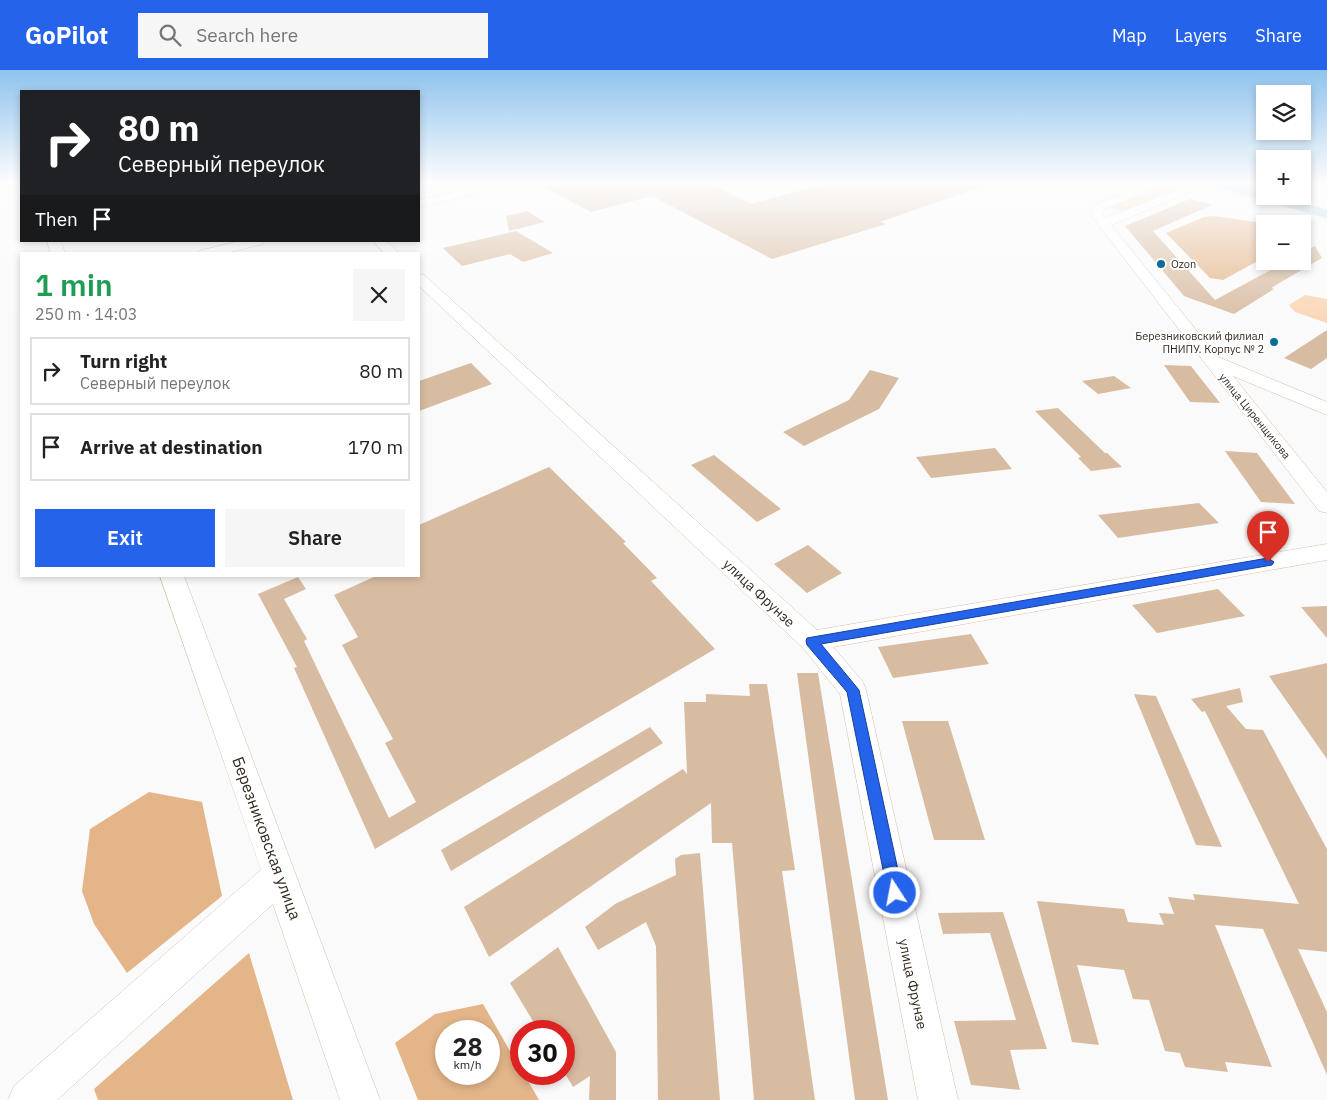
<!DOCTYPE html>
<html lang="en">
<head>
<meta charset="utf-8">
<style>
  body { margin:0; font-family:"IBM Plex Sans",sans-serif; background:#f6f6f6; color:#222; height:100vh; display:flex; flex-direction:column; font-size:19px; white-space:nowrap }
  * { box-sizing:border-box; margin:0 }
  p { font-size:16px; color:#767676 }
  .icon { flex:none; width:28px; height:28px; fill:none; stroke:currentColor; stroke-width:2; stroke-linecap:round; stroke-linejoin:round }
  .map { position:relative; flex:1; overflow:hidden }
  .sheet { position:absolute; left:20px; top:182px; width:400px; height:325px; display:flex; flex-direction:column; background:#fff; border-radius:0px; box-shadow:0 2px 8px #0003 }
  .sheet>* { flex:none }
  .guide { position:absolute; left:20px; top:20px; width:400px; height:152px; border-radius:0px; box-shadow:0 2px 8px #0003; background:#202124; color:#fff; overflow:hidden }
  .controls { position:absolute; left:1256px; top:15px; display:grid; gap:10px }
  .controls a { display:grid; place-items:center; width:55px; height:55px; border-radius:0px; background:#fff; box-shadow:0 2px 8px #0003; font-size:25px }
  .speed { position:absolute; left:435px; top:950px; display:flex; gap:10px; font-size:25px; font-weight:700; text-align:center }
  .speed>* { display:grid; place-content:center; width:65px; height:65px; border-radius:50%; background:#fff; box-shadow:0 2px 8px #0003; line-height:1 }
  .speed small { font-size:12px; font-weight:400 }
  .speed .limit { border:8px solid #d22; background:#fff; color:#111 }
  .pin { position:absolute; display:grid; place-items:center; width:42px; height:42px; color:#fff; margin:-51px -21px; border-radius:50% 50% 50% 0; rotate:-45deg; box-shadow:0 0 5px #0007 }
  .pin .icon { rotate:45deg }
  .me { position:absolute; width:55px; margin:-28px; rotate:349deg; stroke-linejoin:round; filter:drop-shadow(0 0 4px #0008) }
  .turn { display:flex; align-items:center; gap:18px; height:105px; padding:0 15px; font-size:22px }
  .turn .icon { width:65px; height:65px; stroke-width:2.5 }
  .turn b { display:block; font-size:35px; line-height:42px }
  .then { display:flex; align-items:center; height:48px; padding:0 15px; background:#0003; gap:10px; font-size:19px }
  .round { display:grid; place-items:center; flex:none; width:52px; height:52px; border-radius:0px; background:#f6f6f6 }
  .headline { display:flex; align-items:center; justify-content:space-between; height:85px; padding:0 15px }
  h1 { font-size:30px; font-weight:600; line-height:38px; color:#1e9e55 }
  .button { display:flex; gap:10px; margin-top:auto; padding:10px 15px }
  .button a { flex:1; height:58px; border-radius:0px; background:#2563eb; color:#fff; font-size:20px; font-weight:600; line-height:58px; text-align:center }
  .button a+a { background:#f6f6f6; color:#222 }
  ul { padding:0; list-style:none }
  li { display:flex; align-items:center; gap:15px; height:68px; margin:0 10px 8px; padding:0 5px; border:2px solid #e0e0e0; border-radius:0px }
  li div { flex:1 }
  li b { display:block; font-size:19px }
  li em { font-style:normal }
  header { display:flex; align-items:center; gap:30px; box-sizing:border-box; height:70px; padding:0 25px; background:#2563eb; color:#fff }
  header strong { font-size:24px }
  nav { display:flex; gap:28px; margin-inline-start:auto; font-size:18px }
  .search { width:350px; height:45px; background:#f6f6f6; display:flex; align-items:center; gap:12px; box-sizing:border-box; padding:0 18px; border-radius:0px; color:#767676; font-size:19px }
  .map>svg:first-child { display:block }
  .green { fill:#f9d6b5 }
  .forest { fill:#e3b589; fill-rule:evenodd }
  .building { fill:#d8bca1 }
  .lines { fill:none; stroke-linecap:round; stroke-linejoin:round }
  .minor-casing { stroke:#dabda2; stroke-width:1 }
  .major-casing { stroke:#d6d4d2; stroke-width:1 }
  .minor { fill:#fff; fill-rule:evenodd }
  .major { fill:#a6d0ea; fill-rule:evenodd }
  .route { fill:#2563eb; stroke:#184099 }
  .poi-dot { fill:#0a6d9a; stroke:#fff; stroke-width:2 }
  .labels { text-anchor:middle; dominant-baseline:central; stroke-width:4; stroke-linejoin:round; paint-order:stroke }
  .far-poi-label { font-size:11px; fill:#34291e; stroke:#fff; text-anchor:start }
  .far-street-label { font-size:11px; fill:#34291e; stroke:#fff }
  .street-label { font-size:14px; fill:#34291e; stroke:#fff }
  .near-street-label { font-size:16px; fill:#34291e; stroke:#fff }
</style>
</head>
<body>
<header>
<strong>GoPilot</strong>
<div class="search"><svg class="icon" aria-label="search" viewBox="0 0 24 24"><circle cx="10" cy="10" r="6"/><path d="M15 15l6 6"/></svg>Search here</div>
<nav><a>Map</a><a>Layers</a><a>Share</a></nav>
</header>
<div class="map">
<svg width="1327" height="1030" viewBox="0 0 1327 1030">
  <rect width="100%" height="100%" fill="#fafafa"/>
  <!-- green -->
  <path class="green" d="M1163,115L1178,119L1123,141L1107,136Z
    M1305,225L1327,229V253L1295,242L1289,235Z"/>
  <!-- forest -->
  <path class="forest" d="M1214,146L1269,154H1265V187L1223,210L1210,208L1166,163L1204,147Z
    M149,722L202,732L222,826L127,903L94,854L82,821L90,759Z
    M249,883L293,1030H98L94,1019Z
    M483,934L521,1000V1004H524L539,1030H418L395,973L435,944ZM489,961V1004H446V961Z"/>
  <!-- building -->
  <path class="building" d="M568,112H706L751,134L829,112H988L989,114L880,152L886,154L772,189L652,126L591,142L546,118Z
    M1190,129L1212,135L1153,161L1215,230L1287,191H1302V183L1315,176L1322,188L1271,218L1274,219L1234,244L1184,226L1125,156Z
    M527,141L545,152L509,161L506,146Z
    M516,161L553,183L523,192L510,184L462,196L443,178Z
    M1327,260V288L1311,299L1284,288Z
    M471,293L492,314L419,341V311Z
    M1164,295L1191,296L1220,333L1190,332Z
    M870,300L899,308L879,339L804,376L783,362L849,330Z
    M1114,306L1131,318L1098,324L1082,311Z
    M1058,338L1105,383H1107L1122,397L1091,401L1078,388L1081,387L1035,341Z
    M995,378L1012,399L931,408L916,387Z
    M1225,381L1257,383L1295,434L1261,432Z
    M714,385L781,439L757,452L691,395Z
    M549,397L626,472L623,473L657,508L651,511L715,579L375,779L294,598L297,597L258,524L298,507L306,519L284,529L307,569L304,571L389,748L416,732L385,673L393,669L342,575L358,567L334,525L376,506H419V455Z
    M1199,433L1219,453L1118,468L1098,445Z
    M808,475L842,503L807,523L774,494Z
    M1218,519L1245,546L1157,563L1132,535Z
    M1327,536V568L1301,537Z
    M971,564L989,594L893,608L878,577Z
    M1327,593V689L1269,606Z
    M797,603H818L888,1030H855Z
    M749,614H767L795,800L782,801L815,1030H754L732,773H712L711,733L489,887L464,837L683,699L687,704L684,632H706V624L750,626Z
    M1240,618L1243,632L1226,636L1246,659L1263,660L1327,779V882L1298,879L1327,942V1005L1263,859L1215,855L1272,997L1225,992L1228,1002L1185,997L1180,983L1165,981L1149,930L1133,929L1124,900L1077,895L1099,975L1072,972L1037,831L1124,839L1128,852L1164,855L1159,843L1174,844L1168,827L1195,830L1193,824L1299,834L1205,641L1202,642L1191,629Z
    M1134,624L1156,626L1222,777L1196,775Z
    M902,651H948L985,770H934Z
    M650,657L663,673L451,801L441,780Z
    M700,783L720,1030H658L656,876L646,852L598,880L585,857L615,834L676,805L675,789L681,785Z
    M1003,842L1047,979L1010,980L1020,1020L971,1015L954,951L1016,950L990,863L943,864L938,843Z
    M558,877L616,982V1030H589L590,1006L573,1017L564,1002V961H539L510,913Z"/>
  <g class="lines">
    <!-- minor casing -->
    <g class="minor-casing">
      <path id="minor" d="M496,112H518L419,138V130Z
        M1152,112H1169L1105,139L1102,144L1106,148L1197,112H1214L1111,155L1218,287L1327,332V345L1233,306L1327,422V443L1319,441L1090,144L1096,134Z
        M47,171H61L65,184H51Z
        M240,171H264L263,174L222,184H197L199,181Z
        M373,171H387L400,184H385Z
        M419,204L424,205L817,560L1327,474V490L833,577L863,612L866,620L958,1030H918L840,624L803,578L419,216Z
        M160,506H184L380,1030H340L273,834L57,1030H8L14,1016L261,800Z"/>
    </g>
    <!-- major casing -->
    <g class="major-casing">
      <path id="major" d="M1208,112H1230L1265,122V126H1280L1327,140V148L1209,115Z"/>
    </g>
    <!-- minor -->
    <use href="#minor" class="minor"/>
    <!-- major -->
    <use href="#major" class="major"/>
  </g>
  <!-- sky -->
  <linearGradient id="sky" x2="0" y2="1"><stop stop-color="#8fc3ee"/><stop offset="0.44" stop-color="#fdfdfd"/><stop offset="1" stop-color="#fdfdfd" stop-opacity="0"/></linearGradient>
  <rect width="1327" height="256" fill="url(#sky)"/>
  <!-- route -->
  <path class="route" d="M1268,488L1274,492L1272,495L821,574L859,620L903,823L900,829L895,831L889,829L847,622L807,575L806,571L807,568Z"/>
  <!-- markers -->
  <g class="poi-dot">
    <circle cx="1161" cy="194" r="5"/>
    <circle cx="1274" cy="272" r="5"/>
  </g>
  <g class="labels">
    <!-- far-poi labels -->
    <g class="far-poi-label">
      <text x="1171" y="194">Ozon</text>
      <text x="1264" y="266" text-anchor="end">Березниковский филиал<tspan x="1264" dy="13">ПНИПУ. Корпус № 2</tspan></text>
    </g>
    <!-- far-street labels -->
    <g class="far-street-label">
      <text transform="translate(1255 346) rotate(51)">улица Циренщикова</text>
    </g>
    <!-- street labels -->
    <g class="street-label">
      <text transform="translate(759 523) rotate(43)">улица Фрунзе</text>
      <text transform="translate(913 914) rotate(78)">улица Фрунзе</text>
    </g>
    <!-- near-street labels -->
    <g class="near-street-label">
      <text transform="translate(267 768) rotate(70)">Березниковская улица</text>
    </g>
  </g>
</svg>
<div class="controls">
<a><svg class="icon" aria-label="layers" viewBox="0 0 24 24"><path d="M12 4l9 5-9 5-9-5zM3 14l9 5 9-5"/></svg></a>
<a>+</a>
<a>−</a>
</div>
<div class="speed"><div>28<small>km/h</small></div><div class="limit">30</div></div>
<div class="pin" style="left:1268px;top:492px;background:#d93025"><svg class="icon" aria-label="arrive" viewBox="0 0 24 24"><path d="M6 21V4h12l-3 4 3 4H6"/></svg></div>
<svg class="me" style="left:895px;top:823px" viewBox="-20 -20 40 40"><circle r="17" fill="#2563eb" stroke="#fff" stroke-width="3"/><path d="M0-11L8 9 0 5-8 9z" fill="#fff"/></svg>
<div class="guide">
<div class="turn"><svg class="icon" aria-label="right" viewBox="0 0 24 24"><path d="M7 20v-9h11M14 6l5 5-5 5"/></svg><div><b>80 m</b>Северный переулок</div></div>
<div class="then">Then<svg class="icon" aria-label="arrive" viewBox="0 0 24 24"><path d="M6 21V4h12l-3 4 3 4H6"/></svg></div>
</div>
<section class="sheet">
<div class="headline"><div><h1>1 min</h1><p>250 m · 14:03</p></div><a class="round"><svg class="icon" aria-label="close" viewBox="0 0 24 24"><path d="M6 6l12 12M18 6L6 18"/></svg></a></div>
<ul>
<li><svg class="icon" aria-label="right" viewBox="0 0 24 24"><path d="M7 20v-9h11M14 6l5 5-5 5"/></svg><div><b>Turn right</b><p>Северный переулок</p></div><em>80 m</em></li>
<li><svg class="icon" aria-label="arrive" viewBox="0 0 24 24"><path d="M6 21V4h12l-3 4 3 4H6"/></svg><div><b>Arrive at destination</b></div><em>170 m</em></li>
</ul>
<div class="button"><a>Exit</a><a>Share</a></div>
</section>
</div>
</body>
</html>
